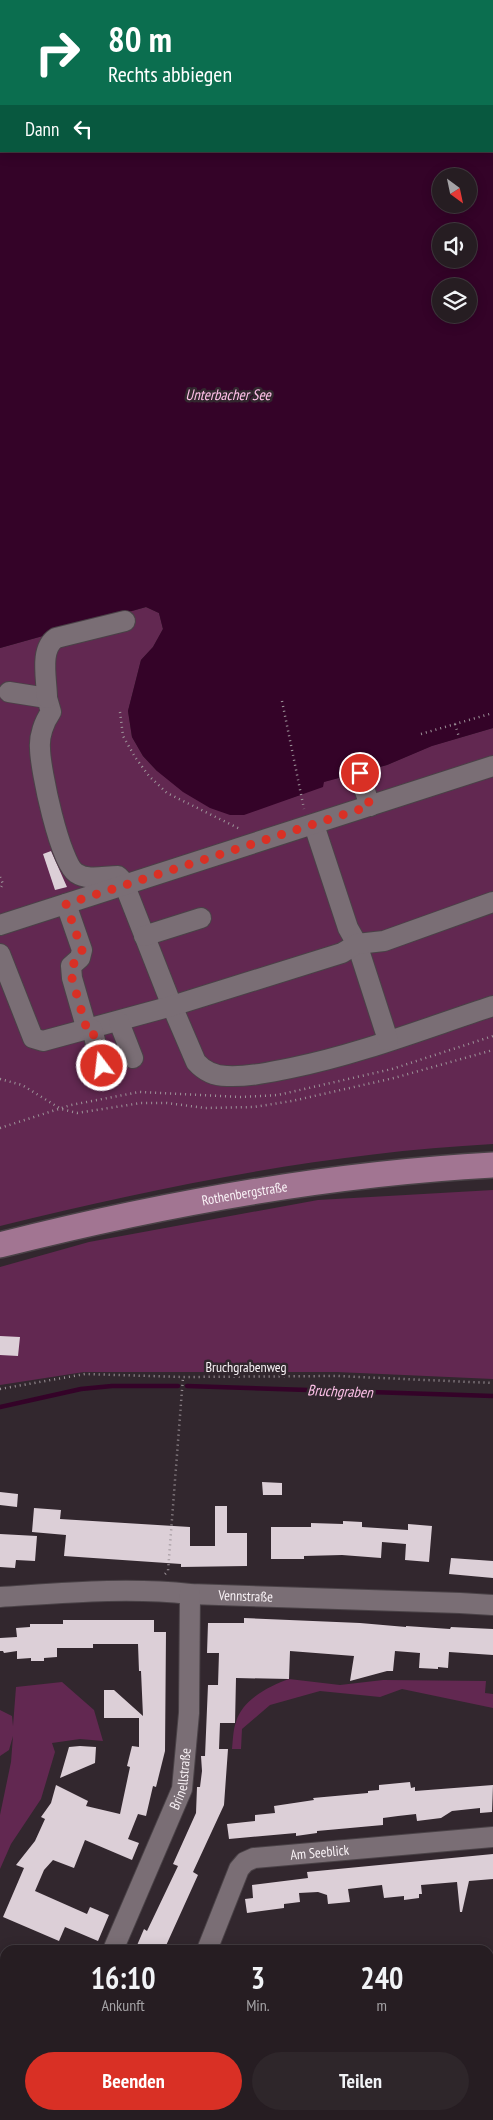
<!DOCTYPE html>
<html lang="de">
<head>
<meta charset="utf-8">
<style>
  body { margin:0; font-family:"PT Sans Narrow",sans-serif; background:#2e262a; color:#f1f3f6; height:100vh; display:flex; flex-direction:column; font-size:19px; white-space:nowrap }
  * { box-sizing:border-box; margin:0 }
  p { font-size:16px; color:#a4a2a5 }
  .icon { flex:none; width:28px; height:28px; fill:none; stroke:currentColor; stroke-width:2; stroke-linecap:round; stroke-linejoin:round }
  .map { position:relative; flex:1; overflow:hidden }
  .sheet { position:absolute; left:0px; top:1945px; width:494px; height:175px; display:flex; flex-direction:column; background:#261d22; border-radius:15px 15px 0 0; box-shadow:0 2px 12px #0003,0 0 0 1px #423b40 }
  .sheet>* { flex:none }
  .top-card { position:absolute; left:0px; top:0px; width:494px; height:152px; box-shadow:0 2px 12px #0003,0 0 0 1px #423b40; background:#0b6e4f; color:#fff; overflow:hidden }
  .needle { width:32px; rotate:147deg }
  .controls { position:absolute; left:432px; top:168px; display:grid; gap:10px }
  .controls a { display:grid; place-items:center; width:45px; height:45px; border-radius:50%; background:#261d22; box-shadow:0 2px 12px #0003,0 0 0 1px #423b40; font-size:25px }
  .pin { position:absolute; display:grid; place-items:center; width:42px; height:42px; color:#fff; margin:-21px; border:2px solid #fff; border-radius:50%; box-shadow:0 1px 5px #0007 }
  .me { position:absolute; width:55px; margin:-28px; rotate:345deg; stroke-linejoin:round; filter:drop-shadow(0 0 4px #0008) }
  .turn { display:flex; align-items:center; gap:18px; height:105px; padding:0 25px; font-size:22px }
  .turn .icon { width:65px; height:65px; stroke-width:2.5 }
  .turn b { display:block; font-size:35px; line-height:42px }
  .then { display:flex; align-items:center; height:48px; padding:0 25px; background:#0003; gap:10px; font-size:19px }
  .eta { display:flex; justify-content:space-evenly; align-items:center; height:85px; text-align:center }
  .eta b { font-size:30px; font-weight:800; line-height:35px }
  .action { display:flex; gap:10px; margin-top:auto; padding:10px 25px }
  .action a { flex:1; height:58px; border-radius:30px; background:#d93025; color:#fff; font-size:20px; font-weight:800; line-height:58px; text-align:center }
  .action a+a { background:#2e262a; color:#f1f3f6 }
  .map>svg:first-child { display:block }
  .green { fill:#622851 }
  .water { fill:#340328; fill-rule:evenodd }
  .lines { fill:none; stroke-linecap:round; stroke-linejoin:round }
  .stream { stroke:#340328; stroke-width:4.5 }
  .building { fill:#dccfd7 }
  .minor-casing { stroke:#4a4247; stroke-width:22 }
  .major-casing { stroke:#4a4247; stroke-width:28 }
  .path { stroke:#9e959a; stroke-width:2.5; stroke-dasharray:1 4; stroke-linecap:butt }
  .minor { stroke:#7a6e75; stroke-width:20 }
  .major { stroke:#a27592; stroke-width:25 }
  .route { stroke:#d93025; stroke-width:9; stroke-dasharray:0 16.2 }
  .labels { text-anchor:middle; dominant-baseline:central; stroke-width:5; stroke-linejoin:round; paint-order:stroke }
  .street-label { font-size:14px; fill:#f9f2f6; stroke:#32272e }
  .water-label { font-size:15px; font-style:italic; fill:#fec0e8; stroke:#32272e }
</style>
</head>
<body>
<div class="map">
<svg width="493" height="2120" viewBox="0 0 493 2120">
  <rect width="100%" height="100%" fill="#32272e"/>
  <!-- green -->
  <path class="green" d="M146,607L159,613L163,629L153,647L141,660L128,711L132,737L143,756L157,771L278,802L300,795L323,784V782L387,765L431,746L493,728V1144C326,1153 162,1186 0,1226V648Z
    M493,1190V1379L337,1372H84L0,1385V1267L89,1242L318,1200Z
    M289,1679L340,1685L383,1680L486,1681L485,1693L493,1694V1708L402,1689L380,1697L320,1691L270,1705L242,1729L241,1749H232C233,1740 233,1730 236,1722C242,1700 269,1686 289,1679Z
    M62,1682L94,1710L103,1741L80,1739L52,1743L55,1752L41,1799L11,1844L0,1869V1815L11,1762L13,1736L9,1750L0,1756V1710L12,1716L13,1726L16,1687Z"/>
  <!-- water -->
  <path class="water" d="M0,0H493V728L432,746L387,765L324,782L323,787L244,815H230L210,808L183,792L157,771L143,756L132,737L128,711L141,660L153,647L163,629L159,613L146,607L0,648ZM1,1H492V151H1ZM441,176H469V204H441ZM441,231H469V259H441ZM441,286H469V314H441Z"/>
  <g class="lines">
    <!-- stream -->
    <path class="stream" d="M187,1386L493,1396
      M0,1407L81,1389L112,1386H178"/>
  </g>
  <!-- building -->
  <path class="building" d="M51,851L67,887L55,890L43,854Z
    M0,1336L20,1337L18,1356L0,1355Z
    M262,1482L282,1483V1495H263Z
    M0,1492L18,1494L17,1507L0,1505Z
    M215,1506H227V1533H247V1566L181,1567V1564L64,1556L66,1535L32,1532L34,1508L61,1510L60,1519L190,1527V1546H215Z
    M343,1521L362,1522V1527L408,1530V1524L432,1526L429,1562L405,1560L406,1544L382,1542L381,1558L342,1555L304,1556V1559H271V1527H311V1523L343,1524Z
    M0,1534L37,1536L35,1561L16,1560L15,1568L0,1567Z
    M451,1558L493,1561V1578L449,1574Z
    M244,1618L360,1623L406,1627V1626L450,1629L451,1627L493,1629V1655L449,1652L448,1668L438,1667V1669L419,1668L420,1653L395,1651L393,1671H387L350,1681L354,1656L290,1651L289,1679L236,1678L235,1723H220L219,1749H228L224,1805L193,1872L198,1875L164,1950H135L144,1929L147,1931L178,1866L173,1864L196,1813L197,1787H200L202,1771L201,1756H205L208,1685H218L219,1653H207L208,1623H244Z
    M63,1620H154V1632H166L165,1751L156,1787L153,1786L146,1816L138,1814L128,1839L139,1843L132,1860L85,1840L74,1868L53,1860L44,1870L35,1891L87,1914L90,1907L109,1915L98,1941L65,1927L59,1941L3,1917L24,1868L16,1865L35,1841L45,1819L41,1817L51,1803L56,1785L88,1801L86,1806L120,1814L130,1767L127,1766L132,1746L139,1747V1718H104V1690H114L143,1716L141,1671H139L138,1644H93V1648H57V1657L44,1658V1661H31V1658L17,1659V1651L4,1653L3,1651H0V1638L17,1637L16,1628L30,1627V1624H63Z
    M80,1746L96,1747L95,1763L60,1778L69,1747Z
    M410,1782L411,1788L415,1787V1791L493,1785L492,1812L480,1813V1808L452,1811L441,1818L417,1821L416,1814L398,1816L383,1818V1825L317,1831V1833L296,1836V1833L229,1839L227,1824L255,1821V1815L275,1813L274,1806L314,1800L313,1798L368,1793V1791L379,1790V1785Z
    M493,1854V1879L469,1881L462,1912H460L457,1882L421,1885L422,1894H419V1898L404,1900V1896L384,1898L382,1885L348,1889L350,1902L328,1904L327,1895L318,1892L299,1893L300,1902L284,1904V1908L247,1913L245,1899L253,1898L252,1885L308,1878L307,1872Z"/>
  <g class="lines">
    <!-- minor casing -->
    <g class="minor-casing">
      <g id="minor">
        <path d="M9,692L47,698L51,712C44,722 39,736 40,748C40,769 60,863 76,873C88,881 104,876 118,876L123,881L172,1006L196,1062C204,1071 215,1076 227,1076C249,1077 270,1072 291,1068C360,1054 426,1028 493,1006"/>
        <path d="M47,698C47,680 39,649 56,638L125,621"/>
        <path d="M359,773L370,806"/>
        <path d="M314,825L348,928L357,944L388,1040"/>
        <path d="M66,904L82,950L80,958L71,966L72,978L87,1030"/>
        <path d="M0,925L493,766"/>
        <path d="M144,936L201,918"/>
        <path d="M0,954L33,1038L43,1041L172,1006L342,953L357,944L384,941L493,902"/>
        <path d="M119,1022L133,1058"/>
        <path d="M92,1029L102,1067"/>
        <path id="s1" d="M0,1597C63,1593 127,1587 190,1594L460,1603L493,1605"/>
        <path id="s2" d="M113,1950L182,1789L189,1713L190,1594"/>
        <path id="s3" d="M207,1950L239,1869L245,1862L254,1858L493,1837"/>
        <path d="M79,2120V2115"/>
        <path d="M104,2120L106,2115"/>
      </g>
    </g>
    <!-- major casing -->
    <g class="major-casing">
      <g id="major">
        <path id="s4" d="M0,1245C162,1204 326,1174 493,1165"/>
      </g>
    </g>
    <!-- path -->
    <path class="path" d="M282,701L304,809
      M120,712L123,736L135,757L149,776L167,793L240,829
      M455,724L459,737
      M421,734L493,713
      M0,877L3,884L0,889
      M0,1079L22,1085L61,1109L77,1113L141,1103H167L205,1108L254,1107L292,1101L394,1078L493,1050
      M0,1128L71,1105L139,1092L242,1097L278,1095L392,1069L493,1036
      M0,1389L85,1374L183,1377L337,1376L493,1383
      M165,1574L168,1571L183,1377"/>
    <!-- minor -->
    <use href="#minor" class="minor"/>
    <!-- major -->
    <use href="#major" class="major"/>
  </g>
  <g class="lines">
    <!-- route -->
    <path class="route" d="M102,1066L92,1029L87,1030L72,978L71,966L80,958L82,950L66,904L370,806L360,773"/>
  </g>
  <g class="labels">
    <!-- street labels -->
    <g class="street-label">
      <text stroke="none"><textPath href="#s4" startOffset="250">Rothenbergstraße</textPath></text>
      <text x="246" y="1367">Bruchgrabenweg</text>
      <text stroke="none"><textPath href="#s1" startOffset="246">Vennstraße</textPath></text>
      <text stroke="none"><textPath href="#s2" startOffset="185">Brinellstraße</textPath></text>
      <text stroke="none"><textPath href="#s3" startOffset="172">Am Seeblick</textPath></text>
    </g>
    <!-- water labels -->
    <g class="water-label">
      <text x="228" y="394">Unterbacher See</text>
      <text transform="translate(340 1391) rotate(2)">Bruchgraben</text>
    </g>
  </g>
</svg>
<div class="controls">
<a><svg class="needle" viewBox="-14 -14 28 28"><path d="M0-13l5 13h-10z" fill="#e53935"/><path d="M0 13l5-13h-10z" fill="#a4a2a5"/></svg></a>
<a><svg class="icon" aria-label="sound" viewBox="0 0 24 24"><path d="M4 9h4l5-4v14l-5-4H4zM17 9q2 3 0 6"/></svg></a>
<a><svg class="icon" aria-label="layers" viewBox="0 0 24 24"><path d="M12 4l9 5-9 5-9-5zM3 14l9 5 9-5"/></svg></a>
</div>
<div class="pin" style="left:360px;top:773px;background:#d93025"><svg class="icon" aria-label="arrive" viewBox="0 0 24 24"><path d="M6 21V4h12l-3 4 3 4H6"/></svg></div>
<svg class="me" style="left:102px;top:1066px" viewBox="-20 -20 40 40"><circle r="17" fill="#d93025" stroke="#fff" stroke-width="3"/><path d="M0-11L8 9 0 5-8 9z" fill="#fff"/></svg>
<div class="top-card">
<div class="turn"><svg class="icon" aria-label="right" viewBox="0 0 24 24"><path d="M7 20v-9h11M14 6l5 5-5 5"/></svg><div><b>80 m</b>Rechts abbiegen</div></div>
<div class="then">Dann<svg class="icon" aria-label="left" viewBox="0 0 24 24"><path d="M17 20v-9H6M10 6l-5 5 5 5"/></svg></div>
</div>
<section class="sheet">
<div class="eta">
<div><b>16:10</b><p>Ankunft</p></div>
<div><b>3</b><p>Min.</p></div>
<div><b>240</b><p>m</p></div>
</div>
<div class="action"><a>Beenden</a><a>Teilen</a></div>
</section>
</div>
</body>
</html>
